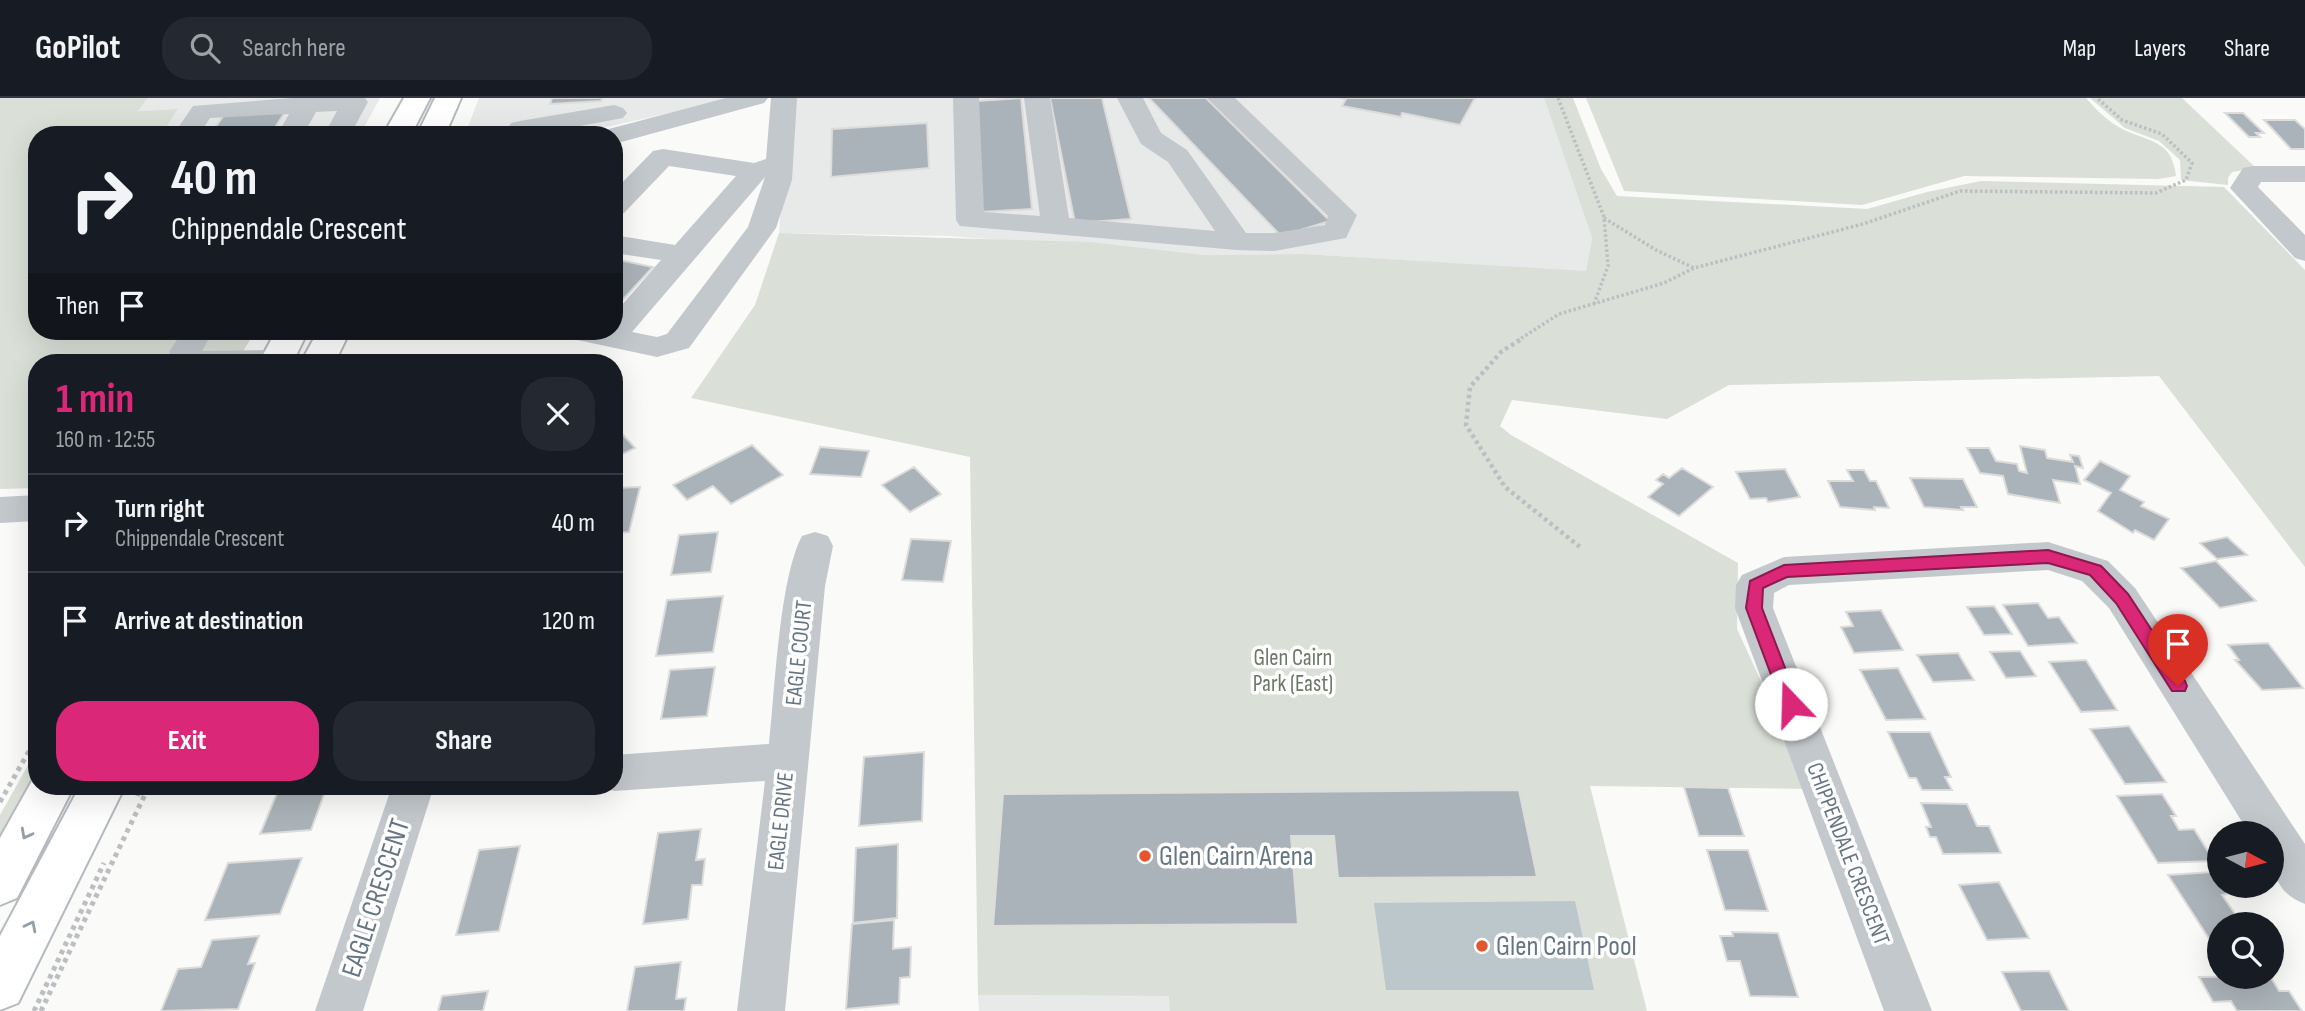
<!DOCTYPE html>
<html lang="en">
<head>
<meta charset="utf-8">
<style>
  body { margin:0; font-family:"Sofia Sans Condensed",sans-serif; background:#242831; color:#f1f3f6; height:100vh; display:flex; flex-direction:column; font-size:26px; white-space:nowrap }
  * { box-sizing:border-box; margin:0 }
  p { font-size:23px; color:#9ea1a6 }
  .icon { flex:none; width:38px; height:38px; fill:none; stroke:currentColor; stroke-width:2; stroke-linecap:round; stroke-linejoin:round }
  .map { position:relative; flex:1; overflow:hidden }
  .drawer { position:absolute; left:28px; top:256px; width:595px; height:441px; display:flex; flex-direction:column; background:#171b24; border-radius:28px; box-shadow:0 7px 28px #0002 }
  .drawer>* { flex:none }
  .banner { position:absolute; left:28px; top:28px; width:595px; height:214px; border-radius:28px; box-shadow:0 7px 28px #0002; background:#171b24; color:#f1f3f6; overflow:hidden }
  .needle { width:46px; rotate:97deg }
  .fabs { position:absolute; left:2207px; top:723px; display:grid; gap:14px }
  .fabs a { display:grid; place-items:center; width:77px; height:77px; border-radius:50%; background:#171b24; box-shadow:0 7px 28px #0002; font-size:35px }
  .pin { position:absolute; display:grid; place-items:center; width:60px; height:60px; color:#fff; margin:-72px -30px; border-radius:50% 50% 50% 0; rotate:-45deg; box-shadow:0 0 7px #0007 }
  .pin .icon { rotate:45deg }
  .me { position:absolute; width:77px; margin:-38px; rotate:339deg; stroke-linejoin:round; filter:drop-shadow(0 0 5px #0008) }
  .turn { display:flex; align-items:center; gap:24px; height:147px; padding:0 28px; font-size:32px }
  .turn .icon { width:91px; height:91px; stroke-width:2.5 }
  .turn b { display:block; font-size:49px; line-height:60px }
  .then { display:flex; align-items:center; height:66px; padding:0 28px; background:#0003; gap:14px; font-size:26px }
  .round { display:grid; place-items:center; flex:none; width:74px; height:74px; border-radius:28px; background:#242831 }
  .headline { display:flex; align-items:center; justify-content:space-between; height:119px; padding:0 28px }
  h1 { font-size:42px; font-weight:700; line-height:52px; color:#db2777 }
  .button { display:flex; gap:14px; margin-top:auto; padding:14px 28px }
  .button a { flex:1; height:80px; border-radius:28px; background:#db2777; color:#fff; font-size:28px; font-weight:700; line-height:80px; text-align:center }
  .button a+a { background:#242831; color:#f1f3f6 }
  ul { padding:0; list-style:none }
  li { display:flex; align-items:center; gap:21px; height:98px; padding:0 28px; border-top:2px solid #363941 }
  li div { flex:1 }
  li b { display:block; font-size:26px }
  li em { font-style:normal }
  header { display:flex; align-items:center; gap:42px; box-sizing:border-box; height:98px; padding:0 35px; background:#171b24; border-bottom:2px solid #363941 }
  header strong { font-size:33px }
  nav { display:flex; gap:38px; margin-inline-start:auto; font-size:24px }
  .search { width:490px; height:63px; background:#242831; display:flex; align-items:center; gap:18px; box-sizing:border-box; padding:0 24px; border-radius:28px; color:#9ea1a6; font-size:26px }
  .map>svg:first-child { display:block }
  .built { fill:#e8e9e9 }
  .green { fill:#dadfd7 }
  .water { fill:#bbc7cb }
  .building { fill:#aab3b9; stroke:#dcdcda; stroke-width:2 }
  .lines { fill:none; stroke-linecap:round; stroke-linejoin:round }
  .major-casing { stroke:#b5babe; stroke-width:4 }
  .path-far2 { stroke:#bbbfc2; stroke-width:3.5; stroke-dasharray:2.5 2.5; stroke-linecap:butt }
  .path-far1 { stroke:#bbbfc2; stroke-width:4.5; stroke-dasharray:3.5 3.5; stroke-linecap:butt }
  .path { stroke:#bbbfc2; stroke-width:5; stroke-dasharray:4.5 4.5; stroke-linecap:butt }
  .minor { fill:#c3c8cc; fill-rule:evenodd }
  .major { fill:#fff; fill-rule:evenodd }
  .oneway { stroke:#939fa8 }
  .route { fill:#db2777; stroke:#8e194d; stroke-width:2 }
  .poi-dot { fill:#e4572e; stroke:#fff; stroke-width:2.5 }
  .labels { text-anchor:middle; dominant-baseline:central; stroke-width:7; stroke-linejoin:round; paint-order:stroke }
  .street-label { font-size:23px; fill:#657683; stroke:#fff }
  .park-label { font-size:23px; fill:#687a64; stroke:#fff }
  .near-poi-label { font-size:28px; fill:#657683; stroke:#fff; text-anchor:start }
  .near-street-label { font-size:28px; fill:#657683; stroke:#fff }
</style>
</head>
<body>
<header>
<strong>GoPilot</strong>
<div class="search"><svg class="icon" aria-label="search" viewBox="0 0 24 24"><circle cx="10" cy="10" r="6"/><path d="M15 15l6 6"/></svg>Search here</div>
<nav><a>Map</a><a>Layers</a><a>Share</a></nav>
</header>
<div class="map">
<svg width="2305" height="913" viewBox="0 0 2305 913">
  <rect width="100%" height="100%" fill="#fafaf8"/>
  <!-- built -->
  <path class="built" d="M148,0H380L360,37H161L178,11L138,13Z
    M479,0H736L571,37H465Z
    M789,0H1544L1592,140L1586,174L1304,156L1205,157L948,138L779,135Z
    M978,897L1170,898V913H979Z"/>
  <!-- green -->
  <path class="green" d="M0,0H148L138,13L178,11L161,37H37V233H255L237,264H37V390L0,391Z
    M1544,0H1573L1601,71L1617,98L1867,111L1927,94L1981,83L2224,89L2305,172V469L2159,278L1729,287L1667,321L1512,302L1500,328L1511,337L1738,465L1737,531L1811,691L1590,688L1647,913H1170L1169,898L978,897L970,359L691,300L755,207L779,135L1089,144L1204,157L1304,156L1586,173L1592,140Z
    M1586,0H2086C2095,11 2111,26 2124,32C2151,44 2172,43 2176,78L2158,81L1964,78L1862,107L1624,93Z
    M2090,0H2182L2256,70L2232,74L2228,80V87L2181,82L2180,62L2159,43L2125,30Z
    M37,651V686L0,756V717Z"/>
  <!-- water -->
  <path class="water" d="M1575,803L1594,892H1386L1374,805Z"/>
  <!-- building -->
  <path class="building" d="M552,0H602L601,3L550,6Z
    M1021,0L1032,111L981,114L977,3Z
    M1050,0H1102L1131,121L1075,125Z
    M1149,0H1206L1330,123L1281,138Z
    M1340,0H1475L1460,27L1402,15L1401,19L1342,8L1346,1Z
    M287,11L270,37H210L224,17Z
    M2225,15H2243L2264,35H2256L2260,39H2249Z
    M2264,22H2295L2305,31V51H2291Z
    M927,25L929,70L831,79L832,31Z
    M614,161L653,169L615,210H614Z
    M614,327L635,350L614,360Z
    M752,347L783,377L731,406L713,388L687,402L673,387Z
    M2020,348L2045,352L2047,360L2073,364L2070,357L2079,358L2083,370L2075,368L2080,386L2053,382L2060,405L2008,396L2003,378L1980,375L1967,350H1989L1996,363L2017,366L2019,373L2027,375Z
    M820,349L869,353L861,379L810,376Z
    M2100,363L2130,378L2120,392L2144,404L2141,408L2169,421L2154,442L2135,432L2133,435L2098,413L2111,395L2084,382Z
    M914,369L941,396L910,414L882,387Z
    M1682,370L1713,389L1679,418L1648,399L1663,386L1656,382L1663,376L1669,380Z
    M1785,371L1800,399L1768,404L1766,400L1750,401L1736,374Z
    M1847,372H1864L1870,383H1876L1889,410L1874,409L1875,412L1840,409L1828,383H1853Z
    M1910,380L1963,381L1977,409H1961L1963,412L1924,409Z
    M640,389L629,434L614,435V390Z
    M718,434L711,474L671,477L679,437Z
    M2227,439L2247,457L2217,461L2200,445Z
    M911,441L951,443L943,484L902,482Z
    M2216,463L2256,503L2220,510L2181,470Z
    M723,498L713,554L656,558L667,502Z
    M2038,505L2048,520L2059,519L2077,545L2028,548L2003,507Z
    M1994,508L2012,536L1984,537L1967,509Z
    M1881,512L1903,552L1854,555L1841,529L1853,528L1846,514Z
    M2268,545L2303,590L2262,592L2235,562H2239L2228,547Z
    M2020,553L2036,578L2006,580L1990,554Z
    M1958,555L1974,582L1933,584L1917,557Z
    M2086,562L2117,612L2081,614L2049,564Z
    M715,569L707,618L661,621L670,572Z
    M1898,570L1925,621L1886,622L1860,572Z
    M2129,628L2166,684L2125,686L2090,631Z
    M1888,634H1930L1951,679H1945L1952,692H1922L1916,680H1909Z
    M924,654L922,723L859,728L864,659Z
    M280,688H327L311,732L260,736Z
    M1684,689L1728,690L1744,738H1699Z
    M1519,692L1537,779L1338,780L1334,738H1291L1298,826L993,828L1003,696Z
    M2162,696L2176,718H2171L2179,732L2194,731L2214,763L2158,765L2117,698Z
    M1921,705L1967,706L1977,728H1989L2001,755L1943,756L1936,739H1930L1926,729H1931Z
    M701,731L696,762L705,761L702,787H692L688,821L643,826L658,735Z
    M898,746L897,820L853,825L856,750Z
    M520,748L499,833L456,837L479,752Z
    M1707,752H1748L1768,813L1725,812Z
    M302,760L280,816L205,822L228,765Z
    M2213,774L2227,796L2222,797L2242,826H2219V849L2215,850L2168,777Z
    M1999,784L2029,840L1987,842L1959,787Z
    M894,822L893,851L911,849L910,879L900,880L899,906L846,911L852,826Z
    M1732,834L1778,835L1798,899L1750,898L1740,863H1727L1720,838H1733Z
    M259,838L248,866L255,865L238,911L161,913L178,871L201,869L212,842Z
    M681,864L676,901L686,900L684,913H627L635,869Z
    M2049,873L2069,913H2021L2002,874Z
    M2270,878L2279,893H2289L2302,913H2237L2231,903L2213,904L2199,879Z
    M488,893L483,913H438L442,898Z"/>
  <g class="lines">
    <!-- major casing -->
    <g class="major-casing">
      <path id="major" d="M404,0H430L411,37H383Z
        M435,0H461L445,37H417Z
        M276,233H308L293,264H259Z
        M318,233H350L335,264H301Z
        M37,674V688H74L17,800L0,807V740Z
        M80,688H125L18,905L0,912V838Z"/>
    </g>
    <!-- path-far2 -->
    <path class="path-far2" d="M1558,0L1604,119L1608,168L1594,206
      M1604,120L1656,152L1694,170
      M1517,243L1559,216L1664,185L1694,170L1863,126L1960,93L2156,95L2186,82L2192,65L2162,36L2122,22L2097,0"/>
    <!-- path-far1 -->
    <path class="path-far1" d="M1520,242L1502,253L1470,289L1466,327L1505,389L1580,449"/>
    <!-- path -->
    <path class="path" d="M137,698L142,688
      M0,704L37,639
      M34,913L104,765
      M41,913L149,688"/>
    <!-- minor -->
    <path class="minor" d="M292,0H365L368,4L350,37H324L337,13L316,14L303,37H277L289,16L210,20L199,37H173L193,8Z
      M726,0H768L764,5L614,46V37H602L605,32Z
      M771,0H797L792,82L776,130L689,250L657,259L568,240L564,233H614V216L661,162L614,155V137L675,147L736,78L669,68L624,115L614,117V93L653,53L663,51L754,65L766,61ZM765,79L748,129L667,236L657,239L632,234Z
      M953,0H979L984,114L1040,118L1024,0H1050L1069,120L1215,133L1168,64L1141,46L1117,0H1143L1161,35L1187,52L1246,135H1274L1325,127L1328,118L1207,0H1235L1357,117L1346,140L1274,153L1237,152L960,128L956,122Z
      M614,7L623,10L627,15L623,20L532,37H512L507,31L511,25L520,23Z
      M2253,68H2305V84H2261L2258,89L2305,137V163L2295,160L2230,90L2243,70Z
      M183,233H213L202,253L277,252L288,255L293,262L175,264L169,254Z
      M37,397V423L0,425V399Z
      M815,434L828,438L833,448L825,488L785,913H737L765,683L614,693L599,688H614V657L769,646C775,594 779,481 802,438Z
      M2048,444L2108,463L2135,490L2305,746V806C2271,793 2272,767 2272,735H2249L2109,510L2082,483L2048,472L1789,487L1774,495L1773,510L1932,913H1884L1735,510L1736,487L1742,477L1784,459Z
      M392,688H434L363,913H315Z"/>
    <!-- major -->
    <use href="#major" class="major"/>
  </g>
  <!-- one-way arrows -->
  <defs><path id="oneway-chevron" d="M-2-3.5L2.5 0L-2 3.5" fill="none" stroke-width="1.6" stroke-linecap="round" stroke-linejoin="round" transform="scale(1.75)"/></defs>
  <g class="oneway">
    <use href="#oneway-chevron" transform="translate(26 736) rotate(118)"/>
    <use href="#oneway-chevron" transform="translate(31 828) rotate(-63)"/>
  </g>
  <!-- route -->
  <path class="route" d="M2048,452L2101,468L2128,496L2185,583L2187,588L2185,593H2172L2116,505L2090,477L2048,465L1787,479L1763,490L1762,510L1799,606L1791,613L1782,606L1746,510L1750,483L1784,467Z"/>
  <!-- markers -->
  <g class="poi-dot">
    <circle cx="1145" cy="758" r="7"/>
    <circle cx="1482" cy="848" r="7"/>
  </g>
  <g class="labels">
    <!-- street labels -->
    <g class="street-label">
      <text transform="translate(799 555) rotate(-84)">EAGLE COURT</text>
      <text transform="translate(781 723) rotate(-84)">EAGLE DRIVE</text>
      <text transform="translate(1848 756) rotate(69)">CHIPPENDALE CRESCENT</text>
    </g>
    <!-- park labels -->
    <g class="park-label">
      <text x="1293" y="560">Glen Cairn<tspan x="1293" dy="26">Park (East)</tspan></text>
    </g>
    <!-- near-poi labels -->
    <g class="near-poi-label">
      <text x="1159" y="758">Glen Cairn Arena</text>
      <text x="1496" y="848">Glen Cairn Pool</text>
    </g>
    <!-- near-street labels -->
    <g class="near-street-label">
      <text transform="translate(376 800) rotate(-72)">EAGLE CRESCENT</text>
    </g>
  </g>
</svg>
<div class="fabs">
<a><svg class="needle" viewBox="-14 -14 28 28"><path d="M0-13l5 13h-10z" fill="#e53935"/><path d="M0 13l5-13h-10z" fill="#9ea1a6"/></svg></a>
<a><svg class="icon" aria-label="search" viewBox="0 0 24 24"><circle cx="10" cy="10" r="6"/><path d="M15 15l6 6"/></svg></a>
</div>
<div class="pin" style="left:2178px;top:588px;background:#d93025"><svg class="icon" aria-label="arrive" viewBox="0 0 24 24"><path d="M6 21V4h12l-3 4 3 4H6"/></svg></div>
<svg class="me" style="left:1791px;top:606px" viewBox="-20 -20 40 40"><circle r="19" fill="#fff"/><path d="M0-13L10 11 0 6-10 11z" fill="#db2777"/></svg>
<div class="banner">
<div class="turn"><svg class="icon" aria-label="right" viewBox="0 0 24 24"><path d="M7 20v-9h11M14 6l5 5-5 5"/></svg><div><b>40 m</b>Chippendale Crescent</div></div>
<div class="then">Then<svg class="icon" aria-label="arrive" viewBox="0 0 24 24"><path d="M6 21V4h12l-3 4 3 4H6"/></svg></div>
</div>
<section class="drawer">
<div class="headline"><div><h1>1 min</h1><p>160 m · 12:55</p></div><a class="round"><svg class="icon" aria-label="close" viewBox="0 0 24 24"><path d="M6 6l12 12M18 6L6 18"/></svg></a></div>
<ul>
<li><svg class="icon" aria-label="right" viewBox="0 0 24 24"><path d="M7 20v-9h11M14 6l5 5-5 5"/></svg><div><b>Turn right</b><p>Chippendale Crescent</p></div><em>40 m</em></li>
<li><svg class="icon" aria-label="arrive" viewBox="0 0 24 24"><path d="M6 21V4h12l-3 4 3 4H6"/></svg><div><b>Arrive at destination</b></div><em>120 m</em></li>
</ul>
<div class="button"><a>Exit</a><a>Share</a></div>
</section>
</div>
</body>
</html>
